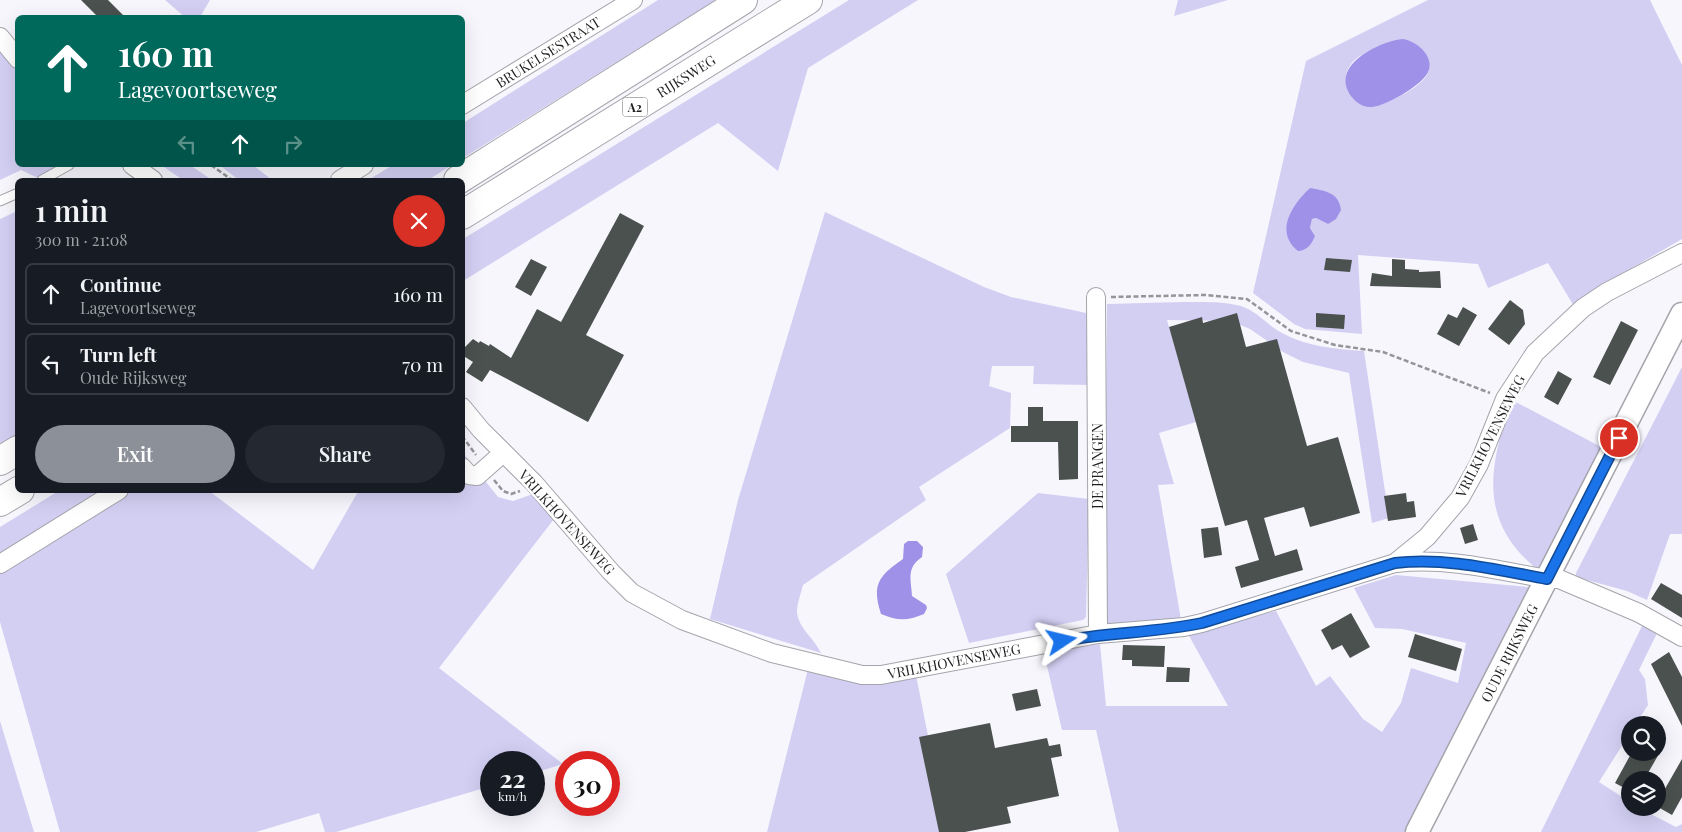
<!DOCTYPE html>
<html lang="en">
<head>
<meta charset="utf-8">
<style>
  body { margin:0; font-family:"Playfair Display",serif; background:#242831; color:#f1f3f6; height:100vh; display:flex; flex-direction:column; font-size:19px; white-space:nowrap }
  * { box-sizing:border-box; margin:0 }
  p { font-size:16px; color:#9ea1a6 }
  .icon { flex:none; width:28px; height:28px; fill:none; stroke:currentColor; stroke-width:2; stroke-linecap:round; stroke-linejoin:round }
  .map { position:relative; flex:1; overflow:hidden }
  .panel { position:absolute; left:15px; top:178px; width:450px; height:315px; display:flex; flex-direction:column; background:#171b24; border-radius:8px; box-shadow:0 5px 20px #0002 }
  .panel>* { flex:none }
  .top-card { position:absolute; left:15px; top:15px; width:450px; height:152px; border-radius:8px; box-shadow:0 5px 20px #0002; background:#00695c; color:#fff; overflow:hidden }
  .fabs { position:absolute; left:1621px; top:716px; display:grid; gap:10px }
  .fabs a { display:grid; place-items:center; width:45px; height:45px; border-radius:50%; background:#171b24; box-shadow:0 5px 20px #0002; font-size:25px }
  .speed { position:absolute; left:480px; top:751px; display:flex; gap:10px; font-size:25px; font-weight:700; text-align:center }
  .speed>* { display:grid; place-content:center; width:65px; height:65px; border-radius:50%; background:#171b24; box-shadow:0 5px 20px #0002; line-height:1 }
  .speed small { font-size:12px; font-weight:400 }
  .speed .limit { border:8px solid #d22; background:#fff; color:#111 }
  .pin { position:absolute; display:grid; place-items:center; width:42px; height:42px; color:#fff; margin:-21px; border:2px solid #fff; border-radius:50%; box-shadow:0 1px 5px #0007 }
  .me { position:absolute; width:55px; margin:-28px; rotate:80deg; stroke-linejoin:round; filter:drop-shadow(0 0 4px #0008) }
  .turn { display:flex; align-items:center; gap:18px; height:105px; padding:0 20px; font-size:22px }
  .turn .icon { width:65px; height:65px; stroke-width:2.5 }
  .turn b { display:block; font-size:35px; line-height:42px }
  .lanes { display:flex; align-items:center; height:48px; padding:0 20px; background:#0003; justify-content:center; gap:25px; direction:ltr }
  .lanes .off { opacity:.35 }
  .round { display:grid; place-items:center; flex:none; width:52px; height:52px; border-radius:26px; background:#242831 }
  .summary { display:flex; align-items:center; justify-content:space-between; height:85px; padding:0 20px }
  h1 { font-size:30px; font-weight:600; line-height:38px }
  .button { display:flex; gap:10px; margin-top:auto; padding:10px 20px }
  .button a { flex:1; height:58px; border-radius:30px; background:#8c9099; color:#fff; font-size:20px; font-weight:600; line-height:58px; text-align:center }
  .button a+a { background:#242831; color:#f1f3f6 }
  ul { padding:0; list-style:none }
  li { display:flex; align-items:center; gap:15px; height:62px; margin:0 10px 8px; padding:0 10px; border:2px solid #363941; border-radius:8px }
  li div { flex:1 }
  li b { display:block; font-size:19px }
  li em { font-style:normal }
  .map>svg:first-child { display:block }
  .green { fill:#d3cff3; fill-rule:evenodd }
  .water { fill:#9e91e7 }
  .building { fill:#4b514e }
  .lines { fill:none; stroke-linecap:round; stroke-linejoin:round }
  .service-casing { stroke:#a5a4ab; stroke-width:11 }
  .minor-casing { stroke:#a5a4ab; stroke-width:20 }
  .tertiary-casing { stroke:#a5a4ab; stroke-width:25 }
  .motorway-casing { stroke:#a5a4ab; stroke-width:30 }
  .path { stroke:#959499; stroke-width:2.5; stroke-dasharray:5 2.5; stroke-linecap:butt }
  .service { stroke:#fff; stroke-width:9 }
  .minor { stroke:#fff; stroke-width:18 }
  .tertiary { stroke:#fff; stroke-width:22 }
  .motorway { stroke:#fff; stroke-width:28 }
  .route-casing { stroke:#114b97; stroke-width:12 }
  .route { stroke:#1a73e8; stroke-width:9 }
  .labels { text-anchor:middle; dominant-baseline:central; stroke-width:5; stroke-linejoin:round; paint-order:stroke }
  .shield { fill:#fff; stroke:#626264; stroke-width:1 }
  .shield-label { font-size:12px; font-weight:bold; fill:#1f1f21 }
  .street-label { font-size:14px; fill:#1f1f21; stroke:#fff }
</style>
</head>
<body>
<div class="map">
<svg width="1682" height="832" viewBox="0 0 1682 832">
  <rect width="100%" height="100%" fill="#f7f6fd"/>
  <!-- green -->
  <path class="green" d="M165,0H210L200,17L186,18Z
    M658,0H716L463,158V123Z
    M849,0H918L808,68L778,171L718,123L463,281V239Z
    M1178,0H1228L1174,16Z
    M1428,0H1650L1682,65V239L1623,273L1575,308L1548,263L1488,288L1478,264L1358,255L1362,334L1305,329L1294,324L1253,293L1306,61ZM1399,40C1416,40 1437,56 1427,75C1419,88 1393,101 1378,105C1355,112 1336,83 1351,64C1360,52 1385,44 1399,40ZM1310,188L1328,224L1316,218L1312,219L1310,228L1315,236C1312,244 1307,251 1298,251Z
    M0,49L17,70L18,165H60L38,178L21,170L0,180Z
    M161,165H190L212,180H183Z
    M219,165H253L272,180H239Z
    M393,165H452L428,180H368Z
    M17,211V436L0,447V219Z
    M825,212L984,287L1011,297L1091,314L1090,385L1033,384L1034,366H992L989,386L1011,393L1010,428L919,487L926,500L803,585C801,593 797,604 797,612C798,628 815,639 821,653L710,619L738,500Z
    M1183,302C1202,302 1223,301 1241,306C1257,311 1267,325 1282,333C1308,347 1335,349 1364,351L1389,518L1372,523L1349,373L1303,362L1283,352L1250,329L1231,321L1167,320L1196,422L1159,433L1174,484L1158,485L1181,620L1104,628L1107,304Z
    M1682,367V534H1670L1647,600L1627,591L1576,577V573Z
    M1512,400L1605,449L1542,573C1477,524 1488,468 1512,400Z
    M463,453L498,497L513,501L533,494L554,519L439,668L563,764L534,773V762H491V786L336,832H325L319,813L256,832H60L0,622V572L134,490H208L313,570L359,490H462Z
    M60,490H105L0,554V527Z
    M1038,493L1089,499L1086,617L1083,620L969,643L946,574Z
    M1396,575L1528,587L1532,593L1411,832H1119L1096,730H1062L1044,653L1100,644L1106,706H1228L1188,634L1276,611L1316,686L1330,676L1363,719L1382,732L1401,703L1411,668L1458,683L1466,643L1402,629L1375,628L1354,588Z
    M1644,622L1659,629L1639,670L1645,679L1648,705L1635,725H1630V733L1599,782L1630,802V808H1639L1676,827L1682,824V832H1541Z
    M808,669L854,683H870L916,675L947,832H767Z
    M0,721L34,832H0Z"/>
  <!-- water -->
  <path class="water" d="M1403,39C1417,41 1437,58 1427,74C1420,86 1386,106 1372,107C1362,108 1352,100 1348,91C1334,63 1381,41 1403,39Z
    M1310,188C1325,191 1339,192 1341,210L1336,219L1328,224L1316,218L1312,219L1310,228L1315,236C1312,244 1307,251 1298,251C1274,232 1292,205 1310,188Z
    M908,541H917L923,547L922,557C906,568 911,579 912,596L926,605L927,608L924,614C907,621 898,621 881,614C871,584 880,575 903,559L904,544Z"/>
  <!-- building -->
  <path class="building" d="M81,0H108L126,18H99Z
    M620,213L644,226L586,335L624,355L588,422L490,370L482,382L466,372L473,362L462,355V350L473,339L479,343L480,341L489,346L490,344L511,358L537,309L561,322Z
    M1326,258L1352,260L1350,272L1324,270Z
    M531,259L547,267L531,296L515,287Z
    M1392,259L1405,260V269L1419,270V272L1440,271L1441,288L1370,286L1372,273L1392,276Z
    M1510,300L1523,310L1525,324L1509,345L1488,329Z
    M1463,307L1477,315L1459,346L1437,334L1448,314L1457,318Z
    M1237,313L1246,347L1277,339L1307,446L1338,437L1360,513L1310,527L1304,507L1264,518L1275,556L1297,549L1303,570L1241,588L1235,567L1259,560L1247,520L1225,526L1169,327L1202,317L1203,323Z
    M1316,313L1345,315L1344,329L1316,327Z
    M1621,321L1638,330L1610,385L1593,377Z
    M1558,371L1572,379L1558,405L1544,397Z
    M1028,407H1043V421H1078V479L1059,480L1058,442H1011V426H1028Z
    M1406,493L1407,502L1414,501L1416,517L1388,521L1384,496Z
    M1473,524L1478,540L1465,544L1460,528Z
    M1218,527L1222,555L1204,558L1201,529Z
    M1661,583L1682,595V618L1651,599Z
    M1351,613L1370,647L1350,658L1342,645L1332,650L1321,630Z
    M1415,634L1462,649L1456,671L1408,657Z
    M1123,645L1165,646L1164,667L1132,666V660H1122Z
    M1669,652L1682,677V726L1651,664Z
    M1167,667L1190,668L1189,682H1166Z
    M1037,689L1041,706L1016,711L1012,694Z
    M990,723L995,748L1047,738L1049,746L1060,744L1062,756L1051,758L1059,796L1007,807L1011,823L965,832H939L919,737Z
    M1632,752H1660L1644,780H1630V791L1615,783Z
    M1682,759V797L1672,815L1658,807V801Z"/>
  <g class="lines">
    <!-- service casing -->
    <g class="service-casing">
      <path id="service" d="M42,180L69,165
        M0,201L18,193"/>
    </g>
    <!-- minor casing -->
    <g class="minor-casing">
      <path id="minor" d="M0,37L18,59
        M462,105L633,0
        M132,165L153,180
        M340,180L364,165
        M1096,297L1098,634
        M462,407L481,430L534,483L611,572L632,593L682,620L772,653L862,675H881L1098,634L1184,627L1202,623L1395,563L1427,537L1460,498L1479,464L1505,399L1535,353L1583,308L1607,292L1682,253
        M462,467L469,475L477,476L503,453
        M1396,563C1446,557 1497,570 1547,579H1559L1639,613L1682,637
        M0,564L119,490"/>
    </g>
    <!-- tertiary casing -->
    <g class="tertiary-casing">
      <path id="tertiary" d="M1417,832L1682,314"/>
    </g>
    <!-- motorway casing -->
    <g class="motorway-casing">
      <path id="motorway" d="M458,180L743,0
        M462,215L808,0
        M0,461L18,450
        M0,502L20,490"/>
    </g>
    <!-- path -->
    <path class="path" d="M211,165L232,180
      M1111,297L1205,295L1247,299L1291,331L1335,345L1383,352L1490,393
      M462,436L476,455
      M494,480L503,491L511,494L520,491"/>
    <!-- service -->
    <use href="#service" class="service"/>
    <!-- minor -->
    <use href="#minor" class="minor"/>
    <!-- tertiary -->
    <use href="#tertiary" class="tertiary"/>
    <!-- motorway -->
    <use href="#motorway" class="motorway"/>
  </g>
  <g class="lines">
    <!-- route casing -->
    <g class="route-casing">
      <path id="route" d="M1062,641C1108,632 1156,633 1202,623L1395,563C1446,557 1497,570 1547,579L1619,438"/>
    </g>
    <!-- route -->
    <use href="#route" class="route"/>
  </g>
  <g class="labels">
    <!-- shield labels -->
    <rect class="shield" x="622.5" y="97.5" width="25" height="19" rx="4"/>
    <g class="shield-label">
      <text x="635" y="107">A2</text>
    </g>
    <!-- street labels -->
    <g class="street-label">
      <text transform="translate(548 52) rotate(-32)">BRUKELSESTRAAT</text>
      <text transform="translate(686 76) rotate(-32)">RIJKSWEG</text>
      <text transform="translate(1490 436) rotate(-63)">VRILKHOVENSEWEG</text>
      <text transform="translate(1097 466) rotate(-90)">DE PRANGEN</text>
      <text transform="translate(567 522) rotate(48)">VRILKHOVENSEWEG</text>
      <text transform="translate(1509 653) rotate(-63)">OUDE RIJKSWEG</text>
      <text transform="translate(954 661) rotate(-11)">VRILKHOVENSEWEG</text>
    </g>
  </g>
</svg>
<div class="fabs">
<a><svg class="icon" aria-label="search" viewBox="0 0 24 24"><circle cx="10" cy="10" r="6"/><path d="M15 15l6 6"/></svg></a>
<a><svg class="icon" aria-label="layers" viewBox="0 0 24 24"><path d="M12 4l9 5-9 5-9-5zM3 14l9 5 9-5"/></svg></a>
</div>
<div class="speed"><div>22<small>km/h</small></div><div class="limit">30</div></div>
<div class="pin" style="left:1619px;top:438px;background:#d93025"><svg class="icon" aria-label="arrive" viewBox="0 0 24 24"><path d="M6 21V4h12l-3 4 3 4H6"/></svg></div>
<svg class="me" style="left:1062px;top:641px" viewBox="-20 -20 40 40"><path d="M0-17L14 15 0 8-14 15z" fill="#1a73e8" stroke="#fff" stroke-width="4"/></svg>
<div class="top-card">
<div class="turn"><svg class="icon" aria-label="ahead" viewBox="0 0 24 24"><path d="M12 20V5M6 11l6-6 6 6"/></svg><div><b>160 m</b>Lagevoortseweg</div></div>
<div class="lanes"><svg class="icon off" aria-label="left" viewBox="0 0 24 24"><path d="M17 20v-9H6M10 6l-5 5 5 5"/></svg><svg class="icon" aria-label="ahead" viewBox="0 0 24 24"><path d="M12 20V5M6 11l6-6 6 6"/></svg><svg class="icon off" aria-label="right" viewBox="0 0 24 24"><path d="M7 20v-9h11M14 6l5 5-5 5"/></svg></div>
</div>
<section class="panel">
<div class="summary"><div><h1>1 min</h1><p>300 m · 21:08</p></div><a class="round" style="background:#d93025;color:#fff"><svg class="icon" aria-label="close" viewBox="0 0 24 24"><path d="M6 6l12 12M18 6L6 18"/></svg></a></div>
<ul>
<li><svg class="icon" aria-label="ahead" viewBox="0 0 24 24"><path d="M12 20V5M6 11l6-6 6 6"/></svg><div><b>Continue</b><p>Lagevoortseweg</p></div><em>160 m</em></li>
<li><svg class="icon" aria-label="left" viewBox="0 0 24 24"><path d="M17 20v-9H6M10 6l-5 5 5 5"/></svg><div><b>Turn left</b><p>Oude Rijksweg</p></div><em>70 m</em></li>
</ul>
<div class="button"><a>Exit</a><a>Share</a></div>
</section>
</div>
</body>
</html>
